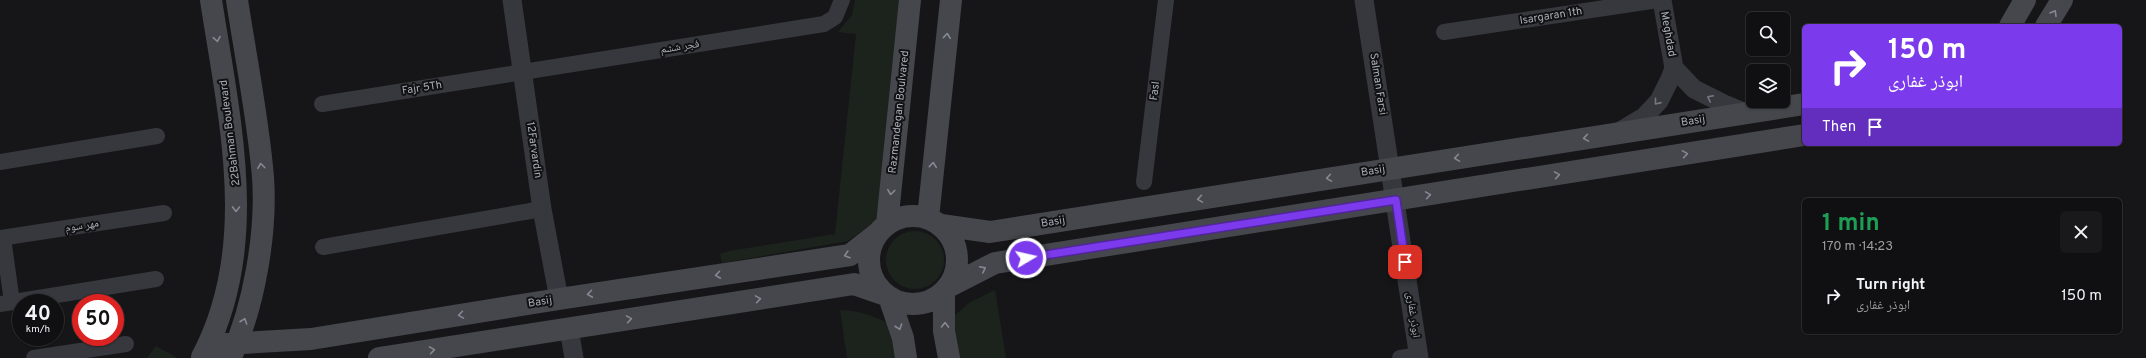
<!DOCTYPE html>
<html lang="en">
<head>
<meta charset="utf-8">
<style>
  body { margin:0; font-family:Overpass,"Noto Naskh Arabic",sans-serif; background:#19191b; color:#f1f3f6; height:100vh; display:flex; flex-direction:column; font-size:15px; white-space:nowrap }
  * { box-sizing:border-box; margin:0 }
  p { font-size:13px; color:#9c9d9f }
  .icon { flex:none; width:22px; height:22px; fill:none; stroke:currentColor; stroke-width:2; stroke-linecap:round; stroke-linejoin:round }
  .map { position:relative; flex:1; overflow:hidden }
  .sheet { position:absolute; left:1802px; top:198px; width:320px; height:136px; display:flex; flex-direction:column; background:#101012; border-radius:6px; box-shadow:0 1px 3px #0004,0 0 0 1px #303032 }
  .sheet>* { flex:none }
  .top-card { position:absolute; left:1802px; top:24px; width:320px; height:122px; border-radius:6px; box-shadow:0 1px 3px #0004,0 0 0 1px #303032; background:#7c3aed; color:#fff; overflow:hidden }
  .fabs { position:absolute; left:1746px; top:12px; display:grid; gap:8px }
  .fabs a { display:grid; place-items:center; width:44px; height:44px; border-radius:6px; background:#101012; box-shadow:0 1px 3px #0004,0 0 0 1px #303032; font-size:20px }
  .speed { position:absolute; left:12px; top:294px; display:flex; gap:8px; font-size:20px; font-weight:700; text-align:center }
  .speed>* { display:grid; place-content:center; width:52px; height:52px; border-radius:50%; background:#101012; box-shadow:0 1px 3px #0004,0 0 0 1px #303032; line-height:1 }
  .speed small { font-size:10px; font-weight:400 }
  .speed .limit { border:6px solid #d22; background:#fff; color:#111 }
  .pin { position:absolute; display:grid; place-items:center; width:34px; height:34px; color:#fff; margin:-17px; border-radius:8px; box-shadow:0 2px 6px #0006 }
  .me { position:absolute; width:44px; margin:-22px; rotate:81deg; stroke-linejoin:round; filter:drop-shadow(0 0 3px #0008) }
  .turn { display:flex; align-items:center; gap:14px; height:84px; padding:0 20px; font-size:18px }
  .turn .icon { width:52px; height:52px; stroke-width:2.5 }
  .turn b { display:block; font-size:28px; line-height:34px }
  .then { display:flex; align-items:center; height:38px; padding:0 20px; background:#0003; gap:8px; font-size:15px }
  .round { display:grid; place-items:center; flex:none; width:42px; height:42px; border-radius:6px; background:#19191b }
  .head { display:flex; align-items:center; justify-content:space-between; height:68px; padding:0 20px }
  h1 { font-size:24px; font-weight:700; line-height:30px; color:#1e9e55 }
  ul { padding:0; list-style:none }
  li { display:flex; align-items:center; gap:12px; height:60px; padding:0 20px }
  li div { flex:1 }
  li b { display:block; font-size:15px }
  li em { font-style:normal }
  .map>svg:first-child { display:block }
  .green { fill:#1c231d }
  .lines { fill:none; stroke-linecap:round; stroke-linejoin:round }
  .minor { stroke:#37383d; stroke-width:16 }
  .tertiary { stroke:#37383d; stroke-width:19 }
  .secondary { stroke:#45474d; stroke-width:22 }
  .oneway { stroke:#858993 }
  .oneway2 { stroke:#757881 }
  .route-casing { stroke:#51269a; stroke-width:10 }
  .route { stroke:#7c3aed; stroke-width:7 }
  .labels { text-anchor:middle; dominant-baseline:central; stroke-width:4; stroke-linejoin:round; paint-order:stroke }
  .street-label { font-size:11px; fill:#a8adb8; stroke:#111113 }
</style>
</head>
<body>
<div class="map">
<svg width="2146" height="358" viewBox="0 0 2146 358">
  <rect width="100%" height="100%" fill="#161618"/>
  <!-- green -->
  <path class="green" d="M855,0H901L877,220L848,241L722,263L720,254L729,251L835,234L856,34L838,32L852,15Z
    M886 260a29 29 0 1 1 58 0a29 29 0 1 1-58 0Z
    M995,290L1006,358H950L945,324L969,303Z
    M840,310C863,311 880,317 900,331L904,358H847Z
    M156,346L178,358H147Z"/>
  <g class="lines">
    <!-- minor -->
    <path class="minor" d="M1444,32L1658,0
      M322,104L824,24L835,17L842,0
      M0,162L157,136
      M1144,182L1166,0
      M0,238L164,213
      M3,238L12,302
      M323,247L542,209
      M0,304L156,279
      M34,358L126,344
      M1400,358L1419,355"/>
    <!-- tertiary -->
    <path class="tertiary" d="M512,0L542,209L559,299
      M1364,0L1419,358
      M1674,68L1694,89L1724,104L1746,113
      M1619,132L1644,117L1659,101L1670,79L1674,68L1662,0
      M569,329L574,358"/>
    <!-- secondary -->
    <path class="secondary" d="M2010,26L2025,0
      M2046,26L2062,0
      M869 260a44 44 0 1 1 88 0a44 44 0 1 1-88 0Z
      M928,218L951,0
      M887,224L910,0
      M941,225L990,232L1804,104
      M948,287L995,263L1804,135
      M944,292V331L949,358
      M889,297L903,338L906,358
      M202,357C261,246 229,118 211,0
      M231,357C254,306 267,233 263,177C258,118 246,59 237,0
      M214,358L208,345L311,339L559,299L850,255L878,233
      M379,358L854,284L886,295"/>
  </g>
  <!-- one-way arrows -->
  <defs><path id="oneway-chevron" d="M-2-3.5L2.5 0L-2 3.5" fill="none" stroke-width="1.6" stroke-linecap="round" stroke-linejoin="round"/></defs>
  <g class="oneway">
    <use href="#oneway-chevron" transform="translate(2054 13) rotate(-59)"/>
    <use href="#oneway-chevron" transform="translate(947 36) rotate(-84)"/>
    <use href="#oneway-chevron" transform="translate(217 39) rotate(81)"/>
    <use href="#oneway-chevron" transform="translate(1586 138) rotate(171)"/>
    <use href="#oneway-chevron" transform="translate(1685 154) rotate(-9)"/>
    <use href="#oneway-chevron" transform="translate(1457 158) rotate(171)"/>
    <use href="#oneway-chevron" transform="translate(933 165) rotate(-84)"/>
    <use href="#oneway-chevron" transform="translate(261 166) rotate(-97)"/>
    <use href="#oneway-chevron" transform="translate(1557 175) rotate(-9)"/>
    <use href="#oneway-chevron" transform="translate(1329 178) rotate(171)"/>
    <use href="#oneway-chevron" transform="translate(891 192) rotate(97)"/>
    <use href="#oneway-chevron" transform="translate(1428 195) rotate(-9)"/>
    <use href="#oneway-chevron" transform="translate(1200 199) rotate(171)"/>
    <use href="#oneway-chevron" transform="translate(236 209) rotate(91)"/>
    <use href="#oneway-chevron" transform="translate(847 255) rotate(163)"/>
    <use href="#oneway-chevron" transform="translate(983 269) rotate(-27)"/>
    <use href="#oneway-chevron" transform="translate(718 275) rotate(172)"/>
    <use href="#oneway-chevron" transform="translate(590 294) rotate(172)"/>
    <use href="#oneway-chevron" transform="translate(758 299) rotate(-9)"/>
    <use href="#oneway-chevron" transform="translate(461 315) rotate(171)"/>
    <use href="#oneway-chevron" transform="translate(629 319) rotate(-9)"/>
    <use href="#oneway-chevron" transform="translate(244 321) rotate(-71)"/>
    <use href="#oneway-chevron" transform="translate(945 325) rotate(-89)"/>
    <use href="#oneway-chevron" transform="translate(899 327) rotate(71)"/>
    <use href="#oneway-chevron" transform="translate(432 350) rotate(-9)"/>
  </g>
  <g class="oneway2">
    <use href="#oneway-chevron" transform="translate(1710 98) rotate(-153)"/>
    <use href="#oneway-chevron" transform="translate(1657 102) rotate(129)"/>
  </g>
  <g class="lines">
    <!-- route casing -->
    <g class="route-casing">
      <path id="route" d="M1026,258L1396,200L1405,262"/>
    </g>
    <!-- route -->
    <use href="#route" class="route"/>
  </g>
  <g class="labels">
    <!-- street labels -->
    <g class="street-label">
      <text transform="translate(1551 16) rotate(-9)">Isargaran 1th</text>
      <text transform="translate(1668 34) rotate(80)">Meghdad</text>
      <text transform="translate(680 47) rotate(-9)">فجر ششم</text>
      <text transform="translate(1378 84) rotate(81)">Salman Farsi</text>
      <text transform="translate(422 88) rotate(-9)">Fajr 5Th</text>
      <text transform="translate(1155 91) rotate(-83)">Fasl</text>
      <text transform="translate(899 112) rotate(-84)">Razmandegan Boulvared</text>
      <text transform="translate(1693 121) rotate(-9)">Basij</text>
      <text transform="translate(230 133) rotate(-97)">22Bahman Boulevard</text>
      <text transform="translate(534 150) rotate(82)">12Farvardin</text>
      <text transform="translate(1373 171) rotate(-9)">Basij</text>
      <text transform="translate(1053 222) rotate(-9)">Basij</text>
      <text transform="translate(82 226) rotate(-9)">مهر سوم</text>
      <text transform="translate(540 302) rotate(-9)">Basij</text>
      <text transform="translate(1413 315) rotate(82)">ابوذر غفاری</text>
    </g>
  </g>
</svg>
<div class="fabs">
<a><svg class="icon" aria-label="search" viewBox="0 0 24 24"><circle cx="10" cy="10" r="6"/><path d="M15 15l6 6"/></svg></a>
<a><svg class="icon" aria-label="layers" viewBox="0 0 24 24"><path d="M12 4l9 5-9 5-9-5zM3 14l9 5 9-5"/></svg></a>
</div>
<div class="speed"><div>40<small>km/h</small></div><div class="limit">50</div></div>
<div class="pin" style="left:1405px;top:262px;background:#d93025"><svg class="icon" aria-label="arrive" viewBox="0 0 24 24"><path d="M6 21V4h12l-3 4 3 4H6"/></svg></div>
<svg class="me" style="left:1026px;top:258px" viewBox="-20 -20 40 40"><circle r="17" fill="#7c3aed" stroke="#fff" stroke-width="3"/><path d="M0-11L8 9 0 5-8 9z" fill="#fff"/></svg>
<div class="top-card">
<div class="turn"><svg class="icon" aria-label="right" viewBox="0 0 24 24"><path d="M7 20v-9h11M14 6l5 5-5 5"/></svg><div><b>150 m</b>ابوذر غفاری</div></div>
<div class="then">Then<svg class="icon" aria-label="arrive" viewBox="0 0 24 24"><path d="M6 21V4h12l-3 4 3 4H6"/></svg></div>
</div>
<section class="sheet">
<div class="head"><div><h1>1 min</h1><p>170 m · 14:23</p></div><a class="round"><svg class="icon" aria-label="close" viewBox="0 0 24 24"><path d="M6 6l12 12M18 6L6 18"/></svg></a></div>
<ul>
<li><svg class="icon" aria-label="right" viewBox="0 0 24 24"><path d="M7 20v-9h11M14 6l5 5-5 5"/></svg><div><b>Turn right</b><p>ابوذر غفاری</p></div><em>150 m</em></li>
</ul>
</section>
</div>
</body>
</html>
